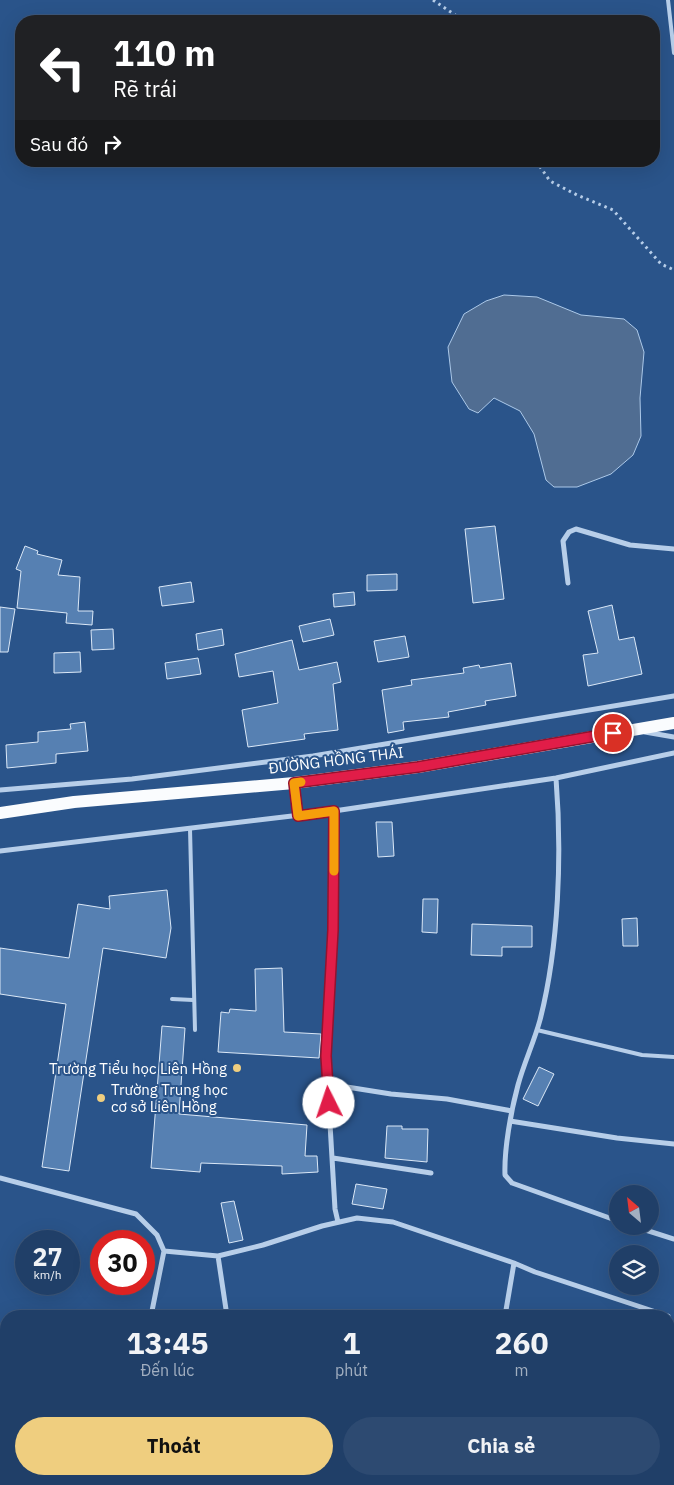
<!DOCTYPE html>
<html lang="vi">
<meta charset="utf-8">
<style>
body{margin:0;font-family:"IBM Plex Sans",sans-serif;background:#2d4a71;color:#f1f3f6;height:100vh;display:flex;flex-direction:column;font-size:19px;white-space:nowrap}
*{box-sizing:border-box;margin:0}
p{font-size:16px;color:#a2afc0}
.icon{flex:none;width:28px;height:28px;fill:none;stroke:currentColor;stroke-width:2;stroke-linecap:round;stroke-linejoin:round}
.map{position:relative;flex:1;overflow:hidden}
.details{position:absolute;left:0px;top:1310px;width:675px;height:175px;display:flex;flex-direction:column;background:#203f68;border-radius:20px 20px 0 0;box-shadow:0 5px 20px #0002,0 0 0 1px #3d587c}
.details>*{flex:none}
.top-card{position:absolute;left:15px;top:15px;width:645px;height:152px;border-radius:20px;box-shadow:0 5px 20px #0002,0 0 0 1px #3d587c;background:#202124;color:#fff;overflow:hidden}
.needle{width:32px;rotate:332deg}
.buttons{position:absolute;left:609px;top:1185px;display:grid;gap:10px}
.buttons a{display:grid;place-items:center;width:50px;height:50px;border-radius:50%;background:#203f68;box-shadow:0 5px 20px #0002,0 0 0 1px #3d587c;font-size:25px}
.speed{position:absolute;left:15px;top:1230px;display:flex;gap:10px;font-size:25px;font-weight:700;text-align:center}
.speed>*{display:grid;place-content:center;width:65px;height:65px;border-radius:50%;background:#203f68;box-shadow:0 5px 20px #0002,0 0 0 1px #3d587c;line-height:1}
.speed small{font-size:12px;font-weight:400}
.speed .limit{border:8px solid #d22;background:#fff;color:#111}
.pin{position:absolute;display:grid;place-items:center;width:42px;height:42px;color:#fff;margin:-21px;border:2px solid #fff;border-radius:50%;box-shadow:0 1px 5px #0007}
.me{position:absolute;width:55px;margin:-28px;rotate:356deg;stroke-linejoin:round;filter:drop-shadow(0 0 4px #0008)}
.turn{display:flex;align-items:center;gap:18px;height:105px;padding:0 15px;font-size:22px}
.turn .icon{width:65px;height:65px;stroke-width:2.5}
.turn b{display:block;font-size:35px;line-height:42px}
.then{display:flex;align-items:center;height:48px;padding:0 15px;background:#0003;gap:10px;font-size:19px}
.eta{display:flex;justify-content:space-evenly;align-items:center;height:85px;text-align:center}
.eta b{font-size:30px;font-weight:800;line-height:35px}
.primary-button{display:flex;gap:10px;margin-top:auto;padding:10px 15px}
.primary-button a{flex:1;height:58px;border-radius:30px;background:#efce7f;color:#111;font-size:20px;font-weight:800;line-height:58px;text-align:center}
.primary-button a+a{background:#2d4a71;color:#f1f3f6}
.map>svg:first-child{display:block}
</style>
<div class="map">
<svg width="674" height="1485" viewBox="0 0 674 1485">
<rect width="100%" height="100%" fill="#2a548a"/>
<!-- water -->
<path fill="#506d92" stroke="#acc9e9" d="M504,295l33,2 44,18 43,4 13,11 7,22 -4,46 1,38 -8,19 -22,19 -34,13h-23l-8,-7 -12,-46 -14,-23 -26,-13 -16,15 -9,-4 -17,-27 -4,-35 16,-33 22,-13z"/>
<!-- building -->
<path fill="#5680b2" stroke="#dbe8f7" d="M495,526l9,73 -31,4 -8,-74z
M25,546l13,5 -1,3 25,6 -4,15 22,2 -2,34h15l-1,14 -26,-2 1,-10 -50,-5 4,-37 -5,-2z
M397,574v16l-30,1v-16z
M191,582l3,20 -32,4 -3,-19z
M354,592l1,13 -21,2 -1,-13z
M612,605l7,35 15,-3 8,37 -54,12 -5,-31 15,-2 -10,-42z
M0,607l15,2 -7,43h-8z
M330,619l4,16 -31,7 -4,-16z
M113,629l1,20 -22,1 -1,-20z
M222,629l2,16 -26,5 -2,-16z
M405,636l4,21 -31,5 -4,-21z
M292,640l7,30 38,-8 4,20 -8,2 5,46 -34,4 1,5 -57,8 -6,-37 36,-7 -5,-32 -34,6 -4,-23z
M80,652l1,20 -27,1v-20z
M198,658l3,16 -34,5 -2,-16z
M511,663l5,33 -31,5 1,4 -38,7 1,5 -46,5 1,8 -16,3 -6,-43 30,-5 -1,-5 53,-7 -1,-5 16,-3 1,3z
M85,722l3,29 -32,3v9l-49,5 -1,-23 32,-3v-10l33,-3 -1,-5z
M376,822h16l2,34 -16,1z
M167,890l4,38 -5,30 -63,-10 -34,223 -27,-4 24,-163 -66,-10v-46l69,10 9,-54 32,5 -1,-13z
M423,899h15l-1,34 -15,-1z
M637,918l1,28h-15l-1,-27z
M472,924l60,2v21h-30v9l-31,-1z
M282,968l2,64 37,2 -2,24 -101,-6 3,-40 8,1 1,-4 26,2 -1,-42z
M162,1026l23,2 -6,86 128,11 -2,31h12l1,16 -36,2v-8l-81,-3 -1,9 -49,-4z
M539,1067l15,7 -16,32 -15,-7z
M387,1126h15v3h26l-1,33 -42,-4z
M356,1184l31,5 -4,20 -31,-5z
M234,1201l9,39 -14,3 -8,-40z"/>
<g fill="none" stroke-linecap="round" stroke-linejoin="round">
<!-- path -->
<path stroke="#b7cee9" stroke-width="3" stroke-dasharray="2.5 4" stroke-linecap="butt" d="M433,0l31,21
M536,161l14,20 27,14 36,15 48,54 13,6"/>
<!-- service -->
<path stroke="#b7cee9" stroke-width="4" d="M668,0l6,53
M190,829l5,201
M172,999l21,1
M537,1030l105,25 32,2
M353,1485l2,-6"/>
<!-- minor -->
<path stroke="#b7cee9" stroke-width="5" d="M568,583l-5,-42 6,-9 7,-3 54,16 44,4
M645,732l29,5
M556,778c6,76 3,168 -16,242 -6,22 -16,43 -22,65 -7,26 -14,64 -13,90l7,8 106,38
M294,784l4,32
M0,790l132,-11 181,-23 361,-60
M334,811l-1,119 -7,126 9,153 3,13
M0,851l334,-40 222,-33 118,-25
M328,1084l63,10 56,5 65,12
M510,1121l107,17 57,6
M333,1158l98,15
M0,1178l136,36 21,21 7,16 54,5 45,-11 59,-19 35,-8 36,4 121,41 21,9 133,44
M633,1226l41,13
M218,1256l9,60
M151,1316l13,-65
M505,1316l9,-53
M122,1485l1,-6
M475,1485l1,-6"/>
<!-- primary -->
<path stroke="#fafcfe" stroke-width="12" d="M0,813l74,-11 220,-19 124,-16 256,-44"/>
</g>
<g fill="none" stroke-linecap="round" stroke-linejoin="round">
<!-- route casing -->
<g stroke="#92132f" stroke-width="12">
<path id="route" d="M329,1103l-3,-47 7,-126 1,-119 -36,5 -4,-33 124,-16 195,-34"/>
</g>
<!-- route -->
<use href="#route" stroke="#e11d48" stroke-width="9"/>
<!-- slow -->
<path stroke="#f59e0b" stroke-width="9" d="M301,782l-7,1 4,33 36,-5v60"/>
</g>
<!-- markers -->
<g fill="#efce7f" stroke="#2a548a" stroke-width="2">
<circle cx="237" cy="1068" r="5"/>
<circle cx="101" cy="1098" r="5"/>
</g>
<g text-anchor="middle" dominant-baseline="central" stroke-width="4" stroke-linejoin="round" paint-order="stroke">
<!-- street labels -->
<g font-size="15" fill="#fff" stroke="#2a548a">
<text transform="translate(336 760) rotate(-7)">ĐƯỜNG HỒNG THÁI</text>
</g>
<!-- poi labels -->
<g font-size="15" fill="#fff" stroke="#2a548a" text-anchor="end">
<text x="227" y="1068">Trường Tiểu học Liên Hồng</text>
<text x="111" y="1089" text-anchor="start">Trường Trung học<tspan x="111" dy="17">cơ sở Liên Hồng</tspan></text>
</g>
</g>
</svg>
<div class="buttons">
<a><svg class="needle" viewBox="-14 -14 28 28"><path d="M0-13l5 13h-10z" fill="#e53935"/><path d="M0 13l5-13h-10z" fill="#a2afc0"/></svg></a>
<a><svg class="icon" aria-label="layers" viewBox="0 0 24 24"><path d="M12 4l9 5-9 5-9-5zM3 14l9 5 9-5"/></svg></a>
</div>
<div class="speed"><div>27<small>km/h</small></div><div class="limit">30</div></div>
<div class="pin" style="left:613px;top:733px;background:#d93025"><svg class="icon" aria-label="arrive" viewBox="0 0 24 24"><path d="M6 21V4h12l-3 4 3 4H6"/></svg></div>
<svg class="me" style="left:329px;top:1103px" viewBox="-20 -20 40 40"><circle r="19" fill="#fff"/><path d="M0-13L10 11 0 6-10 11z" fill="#e11d48"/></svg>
<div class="top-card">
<div class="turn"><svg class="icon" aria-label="left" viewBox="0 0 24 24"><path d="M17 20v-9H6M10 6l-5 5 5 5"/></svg><div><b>110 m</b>Rẽ trái</div></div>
<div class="then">Sau đó<svg class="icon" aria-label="right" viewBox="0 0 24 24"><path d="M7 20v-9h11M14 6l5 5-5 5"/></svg></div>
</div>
<section class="details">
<div class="eta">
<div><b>13:45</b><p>Đến lúc</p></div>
<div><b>1</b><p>phút</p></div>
<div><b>260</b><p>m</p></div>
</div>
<div class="primary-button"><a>Thoát</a><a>Chia sẻ</a></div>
</section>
</div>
